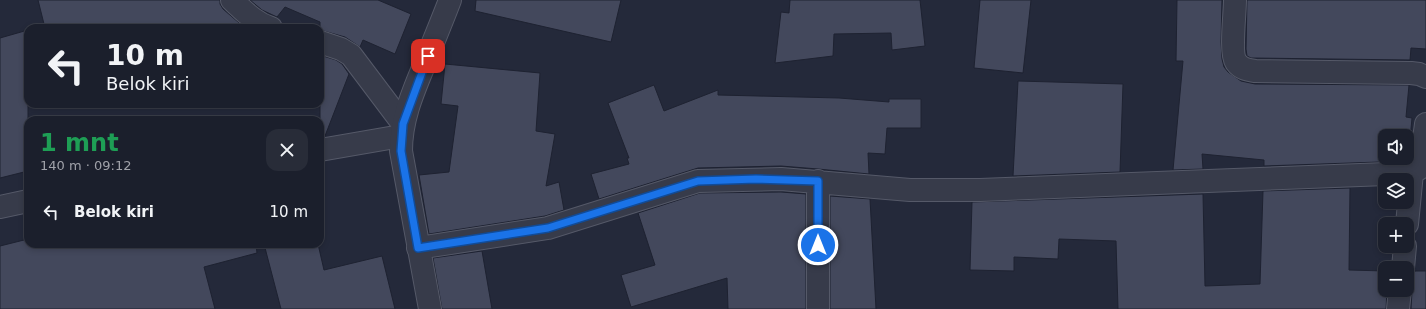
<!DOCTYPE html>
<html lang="id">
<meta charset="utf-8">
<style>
body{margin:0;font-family:"DejaVu Sans",sans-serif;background:#282c38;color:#f1f3f6;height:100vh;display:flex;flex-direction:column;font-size:15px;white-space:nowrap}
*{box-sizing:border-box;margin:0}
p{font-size:13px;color:#a0a2a9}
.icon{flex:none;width:22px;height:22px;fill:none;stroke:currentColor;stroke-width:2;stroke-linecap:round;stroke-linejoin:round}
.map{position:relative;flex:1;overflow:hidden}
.drawer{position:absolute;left:24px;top:116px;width:300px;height:132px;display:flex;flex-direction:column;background:#1b1f2c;border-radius:12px;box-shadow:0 2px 6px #0003,0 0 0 1px #393d48}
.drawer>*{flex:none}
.top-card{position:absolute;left:24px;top:24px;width:300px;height:84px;border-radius:12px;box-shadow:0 2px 6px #0003,0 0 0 1px #393d48;background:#1b1f2c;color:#f1f3f6;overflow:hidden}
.buttons{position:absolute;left:1378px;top:129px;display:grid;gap:8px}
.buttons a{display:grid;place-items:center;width:36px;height:36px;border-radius:8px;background:#1b1f2c;box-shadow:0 2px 6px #0003,0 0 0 1px #393d48;font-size:20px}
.pin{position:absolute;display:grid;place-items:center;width:34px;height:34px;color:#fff;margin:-17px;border-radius:8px;box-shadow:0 2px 6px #0006}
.me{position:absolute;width:44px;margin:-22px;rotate:0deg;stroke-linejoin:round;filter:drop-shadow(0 0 3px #0008)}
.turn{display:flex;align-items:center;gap:14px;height:84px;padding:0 16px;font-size:18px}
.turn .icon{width:52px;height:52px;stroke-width:2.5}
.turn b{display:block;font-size:28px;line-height:34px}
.round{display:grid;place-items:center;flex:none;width:42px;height:42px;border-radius:12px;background:#282c38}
.head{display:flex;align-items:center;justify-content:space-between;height:68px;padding:0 16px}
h1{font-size:24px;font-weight:800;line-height:30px;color:#1e9e55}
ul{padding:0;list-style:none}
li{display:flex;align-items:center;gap:12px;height:56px;padding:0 16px}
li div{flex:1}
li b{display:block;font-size:15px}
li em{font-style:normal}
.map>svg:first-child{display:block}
</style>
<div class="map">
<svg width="1426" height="309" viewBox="0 0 1426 309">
<rect width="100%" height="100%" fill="#24293a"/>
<!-- building -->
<path fill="#43485c" stroke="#1e2231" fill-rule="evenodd" d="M38,0h182v4l3,5 22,19h-200z
M250,0h128l33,14 -16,40 -32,-14 -3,7 -15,-10 -25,-7v-8l-35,-15 -8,10 -15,-7z
M476,0h145l-10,42 -136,-31z
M790,0h130l5,46 -33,4 -1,-17 -57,1 -1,22 -58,7 6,-51 8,1z
M980,0h51l-8,73 -49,-5z
M1177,0h45l-1,42 1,17 2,8 4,5 13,9 14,3 154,1 -3,32 6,1 -4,43 -144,5v-6l-62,-6 1,15 -30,1 10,-109h-7zM1385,136h22v22h-22z
M1247,0h179v49l-15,-1 -1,12 -159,-2 -4,-2 -1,-7z
M28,30v141l-28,7v-140z
M320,55l16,5 6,4 7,10 -24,62 -5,1z
M445,64l95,9 -4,58 19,3 -9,52 13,-4 5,28 -19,6 -116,18 -10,-59 30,-3 9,-66 -17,-2z
M1018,81l105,3 -3,88 -107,4z
M654,85l10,26 54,-21v5l121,3 50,4v-3h32v29h-34l-2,26 -17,-1 1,21 -51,-5 -37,-3 -83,2 -99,31 -8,-25 38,-10 -2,-6h2l-21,-55z
M1350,188l-1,82 36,1v19h2l-1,19h-268l-2,-68 -57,-2 -1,20 -44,-2v14l-44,-1 2,-68 231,-8 2,92 55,-2 3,-93z
M781,192l25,2v115h-78l-1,-31 -96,29 -10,-32 34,-10 -17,-52 62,-20z
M830,196l40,3 6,110h-46z
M28,239v5h228l1,9 -53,14 11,42h-215v-63z
M264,244h54l6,26 58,-14 13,53h-114z
M482,251l10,58h-50l-9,-51z
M1415,271h11v38h-15l1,-18 -1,-6 -4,-5 6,-5z"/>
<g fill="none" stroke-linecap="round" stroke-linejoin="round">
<!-- minor casing -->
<g stroke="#555968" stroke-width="24">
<path id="minor" d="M232,0c12,11 23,23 39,28
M1235,0c0,13 -5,53 1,62 5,7 12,8 19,9l156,2 8,1 7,3
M320,42l21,7 10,6 52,69
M1426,124l-6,44 6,-3
M320,150l81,-14
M818,181v128
M0,207l28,-6
M1407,224l5,-51 8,-5
M418,248l130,-20 150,-47 83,-2 129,11h70l432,-17
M1403,268l2,-22
M1398,309l2,-19"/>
</g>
<!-- tertiary casing -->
<g stroke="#555968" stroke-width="24">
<path id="tertiary" d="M430,309l-29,-158c0,-32 12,-59 24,-88 8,-21 17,-42 25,-63"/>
</g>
<!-- minor -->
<use href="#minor" stroke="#373b4a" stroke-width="22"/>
<!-- tertiary -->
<use href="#tertiary" stroke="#373b4a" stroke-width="22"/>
</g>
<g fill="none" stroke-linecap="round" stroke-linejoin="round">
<!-- route casing -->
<g stroke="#114b97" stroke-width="10">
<path id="route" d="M428,56l-25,68 -2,27 17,97 130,-20 150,-47 58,-2 62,2v64"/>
</g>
<!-- route -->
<use href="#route" stroke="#1a73e8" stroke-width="7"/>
</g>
</svg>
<div class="buttons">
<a><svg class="icon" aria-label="sound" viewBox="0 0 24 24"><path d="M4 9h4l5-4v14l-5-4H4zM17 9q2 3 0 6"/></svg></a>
<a><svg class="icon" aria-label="layers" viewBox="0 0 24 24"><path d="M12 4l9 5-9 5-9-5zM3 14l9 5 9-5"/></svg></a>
<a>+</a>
<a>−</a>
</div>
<div class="pin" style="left:428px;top:56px;background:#d93025"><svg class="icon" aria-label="arrive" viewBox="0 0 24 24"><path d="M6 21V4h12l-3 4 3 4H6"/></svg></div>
<svg class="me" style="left:818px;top:245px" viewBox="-20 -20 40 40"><circle r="17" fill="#1a73e8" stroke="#fff" stroke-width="3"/><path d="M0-11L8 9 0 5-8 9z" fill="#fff"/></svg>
<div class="top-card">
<div class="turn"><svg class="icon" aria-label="left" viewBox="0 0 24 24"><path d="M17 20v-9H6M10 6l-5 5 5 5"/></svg><div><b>10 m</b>Belok kiri</div></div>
</div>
<section class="drawer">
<div class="head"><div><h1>1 mnt</h1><p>140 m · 09:12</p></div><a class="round"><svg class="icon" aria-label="close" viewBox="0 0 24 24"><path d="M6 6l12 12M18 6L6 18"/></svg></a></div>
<ul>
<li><svg class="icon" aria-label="left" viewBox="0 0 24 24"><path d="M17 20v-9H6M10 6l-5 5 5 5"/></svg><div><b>Belok kiri</b></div><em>10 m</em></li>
</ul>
</section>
</div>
